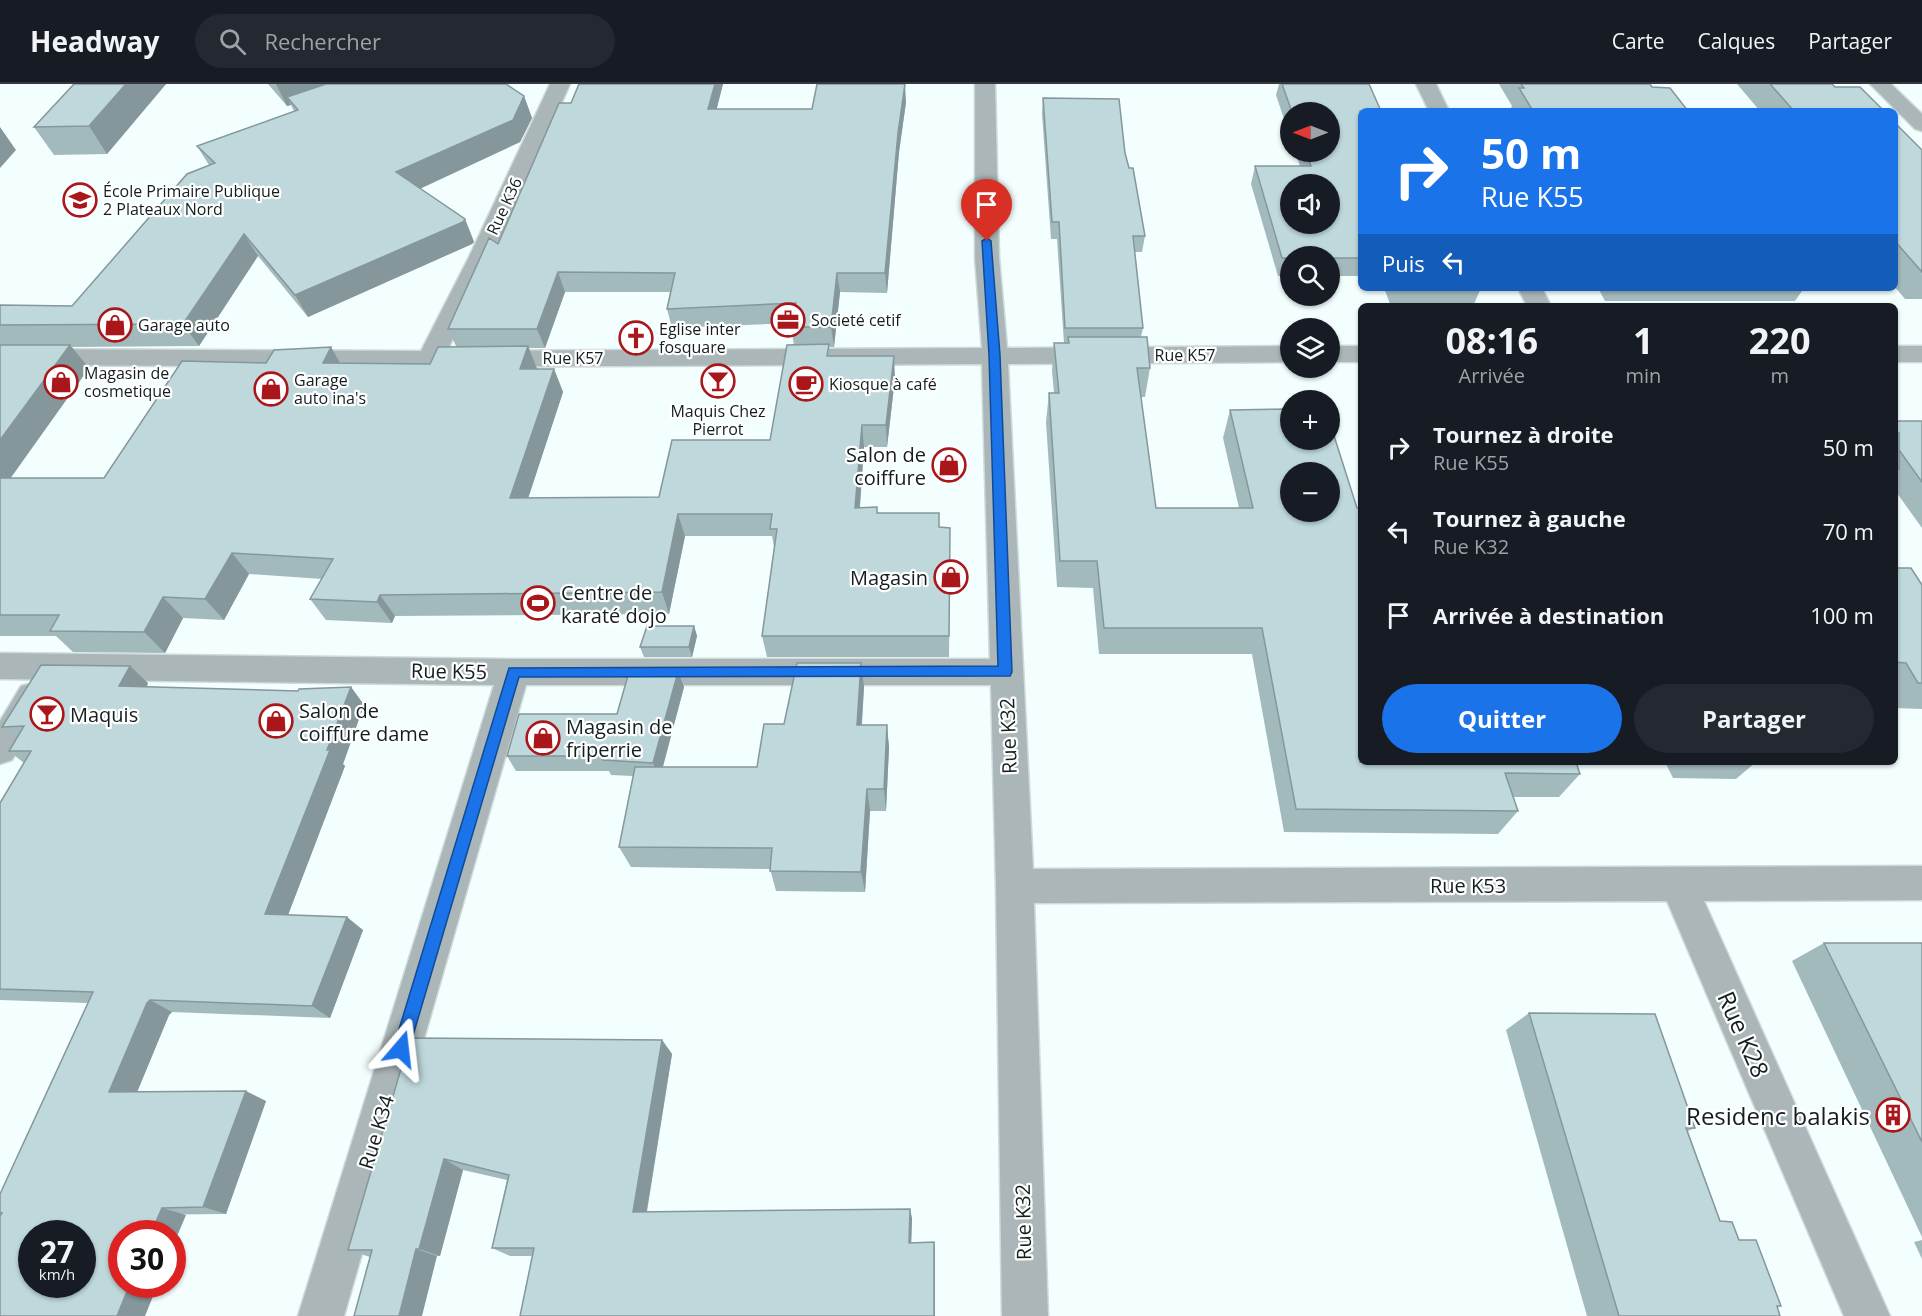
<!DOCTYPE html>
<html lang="fr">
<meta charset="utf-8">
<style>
body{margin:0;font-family:"Open Sans",sans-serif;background:#242831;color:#f1f3f6;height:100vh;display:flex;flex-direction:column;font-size:22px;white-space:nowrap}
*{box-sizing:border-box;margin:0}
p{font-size:20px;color:#9ea1a6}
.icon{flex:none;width:33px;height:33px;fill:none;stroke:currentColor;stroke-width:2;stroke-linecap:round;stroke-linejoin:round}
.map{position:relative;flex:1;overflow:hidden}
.sheet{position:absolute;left:1358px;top:219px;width:540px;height:462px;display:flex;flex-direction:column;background:#171b24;border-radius:9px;box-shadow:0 2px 4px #0004}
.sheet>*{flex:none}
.banner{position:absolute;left:1358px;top:24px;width:540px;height:183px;border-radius:9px;box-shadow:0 2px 4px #0004;background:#1a73e8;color:#fff;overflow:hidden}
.needle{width:39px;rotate:270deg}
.buttons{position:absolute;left:1280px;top:18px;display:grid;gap:12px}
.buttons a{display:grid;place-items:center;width:60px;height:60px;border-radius:50%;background:#171b24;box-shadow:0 2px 4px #0004;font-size:30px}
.speed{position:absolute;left:18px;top:1136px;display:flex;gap:12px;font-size:30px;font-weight:700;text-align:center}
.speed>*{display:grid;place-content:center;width:78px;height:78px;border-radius:50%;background:#171b24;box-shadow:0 2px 4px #0004;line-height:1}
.speed small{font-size:15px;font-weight:400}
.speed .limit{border:9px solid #d22;background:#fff;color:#111}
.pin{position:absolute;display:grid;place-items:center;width:51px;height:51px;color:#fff;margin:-62px -26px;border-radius:50% 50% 50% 0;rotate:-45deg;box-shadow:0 0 6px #0007}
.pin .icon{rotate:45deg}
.me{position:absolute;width:66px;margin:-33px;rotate:17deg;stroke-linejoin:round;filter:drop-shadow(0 0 4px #0008)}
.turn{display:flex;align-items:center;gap:21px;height:126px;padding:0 24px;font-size:27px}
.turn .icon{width:78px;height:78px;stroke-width:2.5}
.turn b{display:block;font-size:42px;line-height:51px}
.then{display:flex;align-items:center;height:57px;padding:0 24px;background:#0003;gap:12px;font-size:22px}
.eta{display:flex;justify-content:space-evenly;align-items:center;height:102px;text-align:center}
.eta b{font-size:36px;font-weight:700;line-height:42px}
.primary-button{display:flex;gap:12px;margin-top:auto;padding:12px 24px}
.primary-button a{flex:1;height:69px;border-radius:36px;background:#1a73e8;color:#fff;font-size:24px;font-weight:700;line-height:69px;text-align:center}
.primary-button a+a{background:#242831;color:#f1f3f6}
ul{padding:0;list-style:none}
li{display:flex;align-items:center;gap:18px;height:84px;padding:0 24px}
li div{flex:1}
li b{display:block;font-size:22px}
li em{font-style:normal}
header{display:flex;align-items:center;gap:36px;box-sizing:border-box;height:84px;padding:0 30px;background:#171b24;border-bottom:2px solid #363941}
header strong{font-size:28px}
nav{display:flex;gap:33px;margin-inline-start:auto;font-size:21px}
.search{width:420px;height:54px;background:#242831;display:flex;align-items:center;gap:15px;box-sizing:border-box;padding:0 21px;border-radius:33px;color:#9ea1a6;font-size:22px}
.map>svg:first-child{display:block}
</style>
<header>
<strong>Headway</strong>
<div class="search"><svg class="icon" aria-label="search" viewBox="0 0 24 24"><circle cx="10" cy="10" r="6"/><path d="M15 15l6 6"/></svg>Rechercher</div>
<nav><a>Carte</a><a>Calques</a><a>Partager</a></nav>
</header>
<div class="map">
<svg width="1922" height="1232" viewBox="0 0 1922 1232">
<rect width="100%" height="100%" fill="#f3feff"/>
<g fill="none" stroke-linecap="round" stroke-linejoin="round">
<!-- street casing -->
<g stroke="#cfdadb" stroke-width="3">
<path id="street" d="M550,0h20l-77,173 -46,94 535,-3 -7,-90v-174h20l4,174 8,90 283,-2v16l-282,2 25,505 889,-3v34l-218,1 186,415h-46l-177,-415 -633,2 14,413h-46l-6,-430 -5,-201h-465l-182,631h-46l196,-631 -494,-6v-26l514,6h476l-8,-295 -552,3 -430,-2v-16l421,2 48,-94z
M1416,0h20l13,27h-20z
M1870,0h21l31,30v17l-7,-2z
M1518,204h24l9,18h-24z
M1329,262h31v16h-31z
M1894,262h28v16h-28z
M33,599l12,3 4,10 -37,64 -12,4v-43l21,-35z"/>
</g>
<!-- street -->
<use href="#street" fill="#abb6b8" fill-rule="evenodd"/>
</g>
<!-- wall -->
<path fill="#a3babd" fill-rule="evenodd" d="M74,0h92l-59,70 -53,1 -20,-28z
M268,0h238l18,12 8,22 -12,24 -100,47 45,30 9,23 -2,2 -164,73 -50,-61 -59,90 -127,1 17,21 -79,110h94l162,-115 65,-16 9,16 90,1 26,-18 -8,-17 50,-85 73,-141 8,-19h144l-7,25h96l94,-7 -7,50 -12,141 -47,-1 -6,55h-5l1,9 65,22 -8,69h-23l-4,61 18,5h61v14l11,23 -1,107h-182l-5,-21 12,-89 -2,-11h-87l-16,78 -274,2 -3,7 -66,-3 -16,-21 12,-20 -73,-5 -25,46 -41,-2 -18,35 -92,-1 -17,-16h-56v-331l72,1 137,-141 -12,-19 97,-35 -3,-6 -4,1zM565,208h105l-3,17 5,19 120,-5 -1,4 3,18 -24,95 -111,57 -131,1 35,-106 -9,-23h-17l-8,-21h16z
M1279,0h90l-9,27v165h-31v-20h-39v20h-12l-27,-92 4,-18h45l-5,-14h34v-40h-39v25l-14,-42z
M1499,0h151l2,3 36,24h-178l2,-5z
M1737,0h95l3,3 49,24h-124z
M1043,14l82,55 20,83 -3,16h-7l8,76 -2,9 9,31 -5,29h-4l15,111h83l-16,-70 7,-28 127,98 223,266 -21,23h-46l5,14 -20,23 -214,-2 -32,-178h-153l-6,-66 -36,-1 -11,-165 3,-29h5l-2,-22 2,-28h10l-7,-104h-6l-9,-125z
M1894,38l28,28v149h-17l-11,-13z
M1384,204h97l-7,16h-84z
M1598,204h206l-9,13h-190z
M1894,337h28v107l-28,-39z
M1894,484l28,17v124l-28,-1z
M694,542l3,10 -5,21h-48l-4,-10z
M861,579l3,24 -2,38h25l2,23 -3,63h-16l-5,81 -89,-1 -6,-22 -139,-2 -12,-20 14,-71 -22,-1 -2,-4h-93l-9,-15 110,-42 61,-42 6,15 -21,80h94l27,-43z
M148,599l-1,4 151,4 53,-4 13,18 -21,59 2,2 -57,149 75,15 -33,88 -158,-6 -3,3 -32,77 129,9 -40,113 -226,2v-22l88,-191 -88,-3v-197l24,-40 -15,-12 8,-13 -15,-11z
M1665,678h91l-20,17 -63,-1z
M1824,859h98v294l-130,-276z
M1529,929l166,115 -7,3 32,90 19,19 42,66 -4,1 3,9h-193l-81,-286z
M410,954l252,2 10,14 -25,158 265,6 -1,25 24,7v66h-415l12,-60h-22l-18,-8 15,-68 -44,-10 -23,86 -70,1 -22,-7z
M1922,1156v19l-8,-17z"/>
<!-- shaded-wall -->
<path fill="#85979a" d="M126,0h40l-59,70 -18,-28z
M276,0h81l-70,13 4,8 -4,1z
M715,0h8l-11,44 -4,-19z
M905,0l1,18 -7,50 -12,141 -2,-20 13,-140z
M524,12l8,22 -12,24 -114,53 -10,-23z
M0,43l16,23 -16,18z
M465,135l9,23 -2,2 -164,73 -13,-22z
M244,150l14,22 -59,90 -16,-22z
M558,188l7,20 -20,56 -8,-19z
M837,189l3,19 -6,55 -3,-20z
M70,261l19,23 -89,125v-53z
M528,262l9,23 -8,23 -9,-23z
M331,263l13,23 -21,-7z
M894,272l1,22 -8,69 -1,-22z
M554,285l9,23 -42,128 -11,-22z
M862,341l2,22 -6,83 -3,-22z
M678,430l7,22 -16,78 -7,-22z
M232,469l17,21 -25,46 -19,-21z
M380,511l15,21 -3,7 -15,-21z
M163,513l20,21 -18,35 -21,-21z
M694,542l3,10 -5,21 -3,-10z
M861,579l3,24 -4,61 -3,-23z
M130,582l18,17 -10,20 -19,-17z
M678,588l6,15 -24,90 -7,-14z
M351,603l13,18 -21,59 2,2 -62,162 -18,-14z
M887,641l2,23 -3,63 -2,-22z
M867,705l3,22 -5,81 -4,-20z
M347,833l16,13 -33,88 -18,-12z
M150,916l22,12 -3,3 -36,87 -24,-10 38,-89z
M662,956l10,14 -27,167 -12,-9z
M246,1007l20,10 -40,113 -23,-7z
M444,1075l19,11 -23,86 -21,-7z
M162,1124l24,7 -14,33v-15h-21z
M910,1125l2,9 -1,33 -2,-8z
M934,1158l1,8v66h-1z
M416,1165l21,7 -15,60h-23z
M130,1200h28l-13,32h-28z"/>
<!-- building -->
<path fill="#bed8dc" stroke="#85979a" stroke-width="1.5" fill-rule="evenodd" d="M74,0h52l-37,42 -55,1z
M326,0h180l18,12 -11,24 -117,52 69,47 -2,3 -168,73 -51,-61 -61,90 -183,1v-20l72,1 115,-132 28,-11 -18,-17 101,-36 -11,-13z
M579,0h136l-7,25h104l5,-25h88l-7,49 -13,140h-48l-6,54h-40l5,-24 -129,6 8,-36 -117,-1 -21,57h-89l41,-91 9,6 61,-141h12z
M1282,0h87l12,27h-21v147h-31v-2h-39v2h-8l-27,-92h56l-5,-14h23v-40h-37zM1290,100h39v40h-39z
M1521,0h129l2,3 18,1 18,23h-155l-14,-23h5z
M1770,0h62l3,3h25l24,24h-90z
M1043,14l76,1 6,54 4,15h4l12,68h-12l10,92h-78l-6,-106h-7z
M1894,38l28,28v122l-28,-32z
M1068,253h79l3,31h-13l19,140h97l-23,-98 60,-1v31h39v-20l28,88h3v254h216l4,12 -75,-1 13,38 -222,-2 -34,-181h-158l-7,-67h-37l-11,-168h10l-5,-50h15zM1290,388h39v40h-39z
M829,260l-2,12h67l-8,69h-24l-7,83 22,-1v6h62v14l11,1 -1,108h-187l15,-107h-7l2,-15h-94l-16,78 -282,3 -3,7 -67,-3 23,-40 -101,-6 -27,46 -42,-2 -19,35 -94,-1 9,-16h-59v-137h104l78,-117 84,2 8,-13 57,-3 -8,16 107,1 8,-17 90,-1 -8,23h34l-44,129 149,-1 13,-57h98l17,-95z
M0,261h70l-70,95z
M1894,337h28v61l-23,-32v-17h-5z
M1894,349h5v36h-5z
M1894,484h17l11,17v98h-4l-12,-20 -12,-1z
M647,542h47l-5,21h-49z
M797,579h64l-4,62h30l-3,64h-17l-6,83 -91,-1 2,-23 -153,-1 16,-80h122l7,-43h20z
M41,581l89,1 -11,20 179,5 1,-2 52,-2 -24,63h3l-65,164 82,3 -35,89 -162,-6 -3,3 -38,89 137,-1 -43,116 -41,1 -11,25h-29v51h8l-13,32h-117v-100l2,-3h-2v-19l93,-202 -93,-3v-186l31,-52h-22l15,-25 -22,1zM32,1149h50v51h-50z
M629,588h49l-25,91 -50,-3 1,-4h-97l12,-42h98z
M1824,859h98v199z
M1529,929l126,1 40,114h-9l34,93 12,1 7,18h17l25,66h-4l3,10h-161z
M410,954l252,2 -29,172 277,-3 -1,34 25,-1v74h-414l14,-68h-42l17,-73 -65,-16 -25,90h-3l-17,67h-45l18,-66h-24z"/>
<!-- route -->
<path fill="#1a73e8" stroke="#114b97" stroke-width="1.5" d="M987,154l4,3 9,114 12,317 -2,4 -491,1 -110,372 -2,6 -6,3 -6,-3 -2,-6 116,-381 489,-2 -9,-311 -7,-114z"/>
<!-- icons -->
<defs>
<g id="school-ring" transform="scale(1.725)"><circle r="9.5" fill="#fff" stroke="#aa171a" stroke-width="1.5"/><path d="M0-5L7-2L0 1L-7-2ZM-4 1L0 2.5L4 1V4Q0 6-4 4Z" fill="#aa171a"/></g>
<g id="office-ring" transform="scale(1.725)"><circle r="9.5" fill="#fff" stroke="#aa171a" stroke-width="1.5"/><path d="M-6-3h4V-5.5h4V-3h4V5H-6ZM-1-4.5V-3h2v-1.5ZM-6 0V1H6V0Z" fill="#aa171a"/></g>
<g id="shop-ring" transform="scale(1.725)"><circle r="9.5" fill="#fff" stroke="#aa171a" stroke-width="1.5"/><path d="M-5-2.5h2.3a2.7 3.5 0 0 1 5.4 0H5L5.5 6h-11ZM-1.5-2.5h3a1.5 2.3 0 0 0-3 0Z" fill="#aa171a"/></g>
<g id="church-ring" transform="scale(1.725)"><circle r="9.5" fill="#fff" stroke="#aa171a" stroke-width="1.5"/><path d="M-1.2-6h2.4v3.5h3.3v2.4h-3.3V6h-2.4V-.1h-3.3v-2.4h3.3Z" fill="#aa171a"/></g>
<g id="bar-ring" transform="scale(1.725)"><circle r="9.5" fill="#fff" stroke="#aa171a" stroke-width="1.5"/><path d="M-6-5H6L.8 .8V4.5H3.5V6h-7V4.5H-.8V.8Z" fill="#aa171a"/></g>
<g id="cafe-ring" transform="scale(1.725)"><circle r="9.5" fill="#fff" stroke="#aa171a" stroke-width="1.5"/><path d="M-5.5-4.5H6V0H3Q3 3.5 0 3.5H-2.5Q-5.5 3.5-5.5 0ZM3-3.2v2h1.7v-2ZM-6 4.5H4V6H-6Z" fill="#aa171a"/></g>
<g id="stadium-ring" transform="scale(1.725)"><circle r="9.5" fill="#fff" stroke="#aa171a" stroke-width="1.5"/><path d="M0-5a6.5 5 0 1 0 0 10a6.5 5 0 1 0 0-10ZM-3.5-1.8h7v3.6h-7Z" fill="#aa171a"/></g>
<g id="building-ring" transform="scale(1.725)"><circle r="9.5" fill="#fff" stroke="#aa171a" stroke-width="1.5"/><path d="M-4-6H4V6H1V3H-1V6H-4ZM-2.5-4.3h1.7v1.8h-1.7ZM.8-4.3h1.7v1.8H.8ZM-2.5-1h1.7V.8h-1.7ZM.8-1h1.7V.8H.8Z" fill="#aa171a"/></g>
</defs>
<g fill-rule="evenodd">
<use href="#school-ring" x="80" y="116"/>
<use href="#office-ring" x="788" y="236"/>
<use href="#shop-ring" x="115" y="241"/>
<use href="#church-ring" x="636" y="254"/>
<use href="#bar-ring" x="718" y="297"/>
<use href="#shop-ring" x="61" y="298"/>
<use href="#cafe-ring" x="806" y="300"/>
<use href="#shop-ring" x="271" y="305"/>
<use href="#shop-ring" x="949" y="381"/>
<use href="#shop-ring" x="951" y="493"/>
<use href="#stadium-ring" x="538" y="519"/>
<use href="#bar-ring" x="47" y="630"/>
<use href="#shop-ring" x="276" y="637"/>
<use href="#shop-ring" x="543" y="654"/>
<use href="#building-ring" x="1893" y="1031"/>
</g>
<g text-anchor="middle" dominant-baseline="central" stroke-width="4.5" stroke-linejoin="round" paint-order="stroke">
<!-- far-poi labels -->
<g font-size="16" fill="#141e1f" stroke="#fff" text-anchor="start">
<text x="103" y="107">École Primaire Publique<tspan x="103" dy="18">2 Plateaux Nord</tspan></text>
<text x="811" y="236">Societé cetif</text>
<text x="138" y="241">Garage auto</text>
<text x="659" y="245">Eglise inter<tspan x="659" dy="18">fosquare</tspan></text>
<text x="84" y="289">Magasin de<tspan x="84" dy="18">cosmetique</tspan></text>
<text x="294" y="296">Garage<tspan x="294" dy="18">auto ina's</tspan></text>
<text x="829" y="300">Kiosque à café</text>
<text x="718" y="327" text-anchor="middle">Maquis Chez<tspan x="718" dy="18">Pierrot</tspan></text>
</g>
<!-- far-street labels -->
<g font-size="16" fill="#141e1f" stroke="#fff">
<text transform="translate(504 122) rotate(-65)">Rue K36</text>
<text x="1185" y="271">Rue K57</text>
<text x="573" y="274">Rue K57</text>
</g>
<!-- poi labels -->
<g font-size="20" fill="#141e1f" stroke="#fff" text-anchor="start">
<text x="926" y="370" text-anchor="end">Salon de<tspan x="926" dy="23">coiffure</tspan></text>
<text x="928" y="493" text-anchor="end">Magasin</text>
<text x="561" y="508">Centre de<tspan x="561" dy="23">karaté dojo</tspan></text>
<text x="299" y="626">Salon de<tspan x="299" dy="23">coiffure dame</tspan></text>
<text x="70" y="630">Maquis</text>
<text x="566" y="642">Magasin de<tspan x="566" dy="23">friperrie</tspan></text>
</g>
<!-- street labels -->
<g font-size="20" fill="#141e1f" stroke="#fff">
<text transform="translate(449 587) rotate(1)">Rue K55</text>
<text transform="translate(1008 652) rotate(-92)">Rue K32</text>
<text x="1468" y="801">Rue K53</text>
<text transform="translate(376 1048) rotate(-73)">Rue K34</text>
<text transform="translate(1023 1138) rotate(-91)">Rue K32</text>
</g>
<!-- near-street labels -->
<g font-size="24" fill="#141e1f" stroke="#fff">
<text transform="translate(1744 950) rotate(66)">Rue K28</text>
</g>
<!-- near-poi labels -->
<g font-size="24" fill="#141e1f" stroke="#fff" text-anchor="end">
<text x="1870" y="1031">Residenc balakis</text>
</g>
</g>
</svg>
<div class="buttons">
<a><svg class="needle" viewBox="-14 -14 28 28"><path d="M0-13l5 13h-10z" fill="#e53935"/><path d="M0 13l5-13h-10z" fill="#9ea1a6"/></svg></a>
<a><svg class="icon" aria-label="sound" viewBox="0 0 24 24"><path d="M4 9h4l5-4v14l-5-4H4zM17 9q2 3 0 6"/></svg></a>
<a><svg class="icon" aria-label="search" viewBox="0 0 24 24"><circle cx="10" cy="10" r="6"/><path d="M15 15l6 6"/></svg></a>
<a><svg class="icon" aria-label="layers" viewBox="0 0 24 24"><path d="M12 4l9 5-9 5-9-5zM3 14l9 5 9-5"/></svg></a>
<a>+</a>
<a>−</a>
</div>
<div class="speed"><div>27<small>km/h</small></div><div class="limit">30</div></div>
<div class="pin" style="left:987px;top:157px;background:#d93025"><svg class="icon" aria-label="arrive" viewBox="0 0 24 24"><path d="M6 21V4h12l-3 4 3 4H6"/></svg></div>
<svg class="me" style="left:401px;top:965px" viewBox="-20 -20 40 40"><path d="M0-17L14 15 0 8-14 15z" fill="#1a73e8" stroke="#fff" stroke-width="4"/></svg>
<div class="banner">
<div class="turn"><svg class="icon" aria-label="right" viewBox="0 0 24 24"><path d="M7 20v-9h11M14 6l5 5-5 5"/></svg><div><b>50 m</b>Rue K55</div></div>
<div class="then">Puis<svg class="icon" aria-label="left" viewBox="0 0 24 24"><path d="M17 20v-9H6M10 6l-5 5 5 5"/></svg></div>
</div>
<section class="sheet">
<div class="eta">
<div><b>08:16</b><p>Arrivée</p></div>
<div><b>1</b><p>min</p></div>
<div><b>220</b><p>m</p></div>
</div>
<ul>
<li><svg class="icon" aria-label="right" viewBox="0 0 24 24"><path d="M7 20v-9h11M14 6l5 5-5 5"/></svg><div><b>Tournez à droite</b><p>Rue K55</p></div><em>50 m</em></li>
<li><svg class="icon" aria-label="left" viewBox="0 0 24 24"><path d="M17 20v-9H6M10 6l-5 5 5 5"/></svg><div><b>Tournez à gauche</b><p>Rue K32</p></div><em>70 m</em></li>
<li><svg class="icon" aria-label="arrive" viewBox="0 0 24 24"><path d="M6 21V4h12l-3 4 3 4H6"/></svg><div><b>Arrivée à destination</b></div><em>100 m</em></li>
</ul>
<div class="primary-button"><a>Quitter</a><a>Partager</a></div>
</section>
</div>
